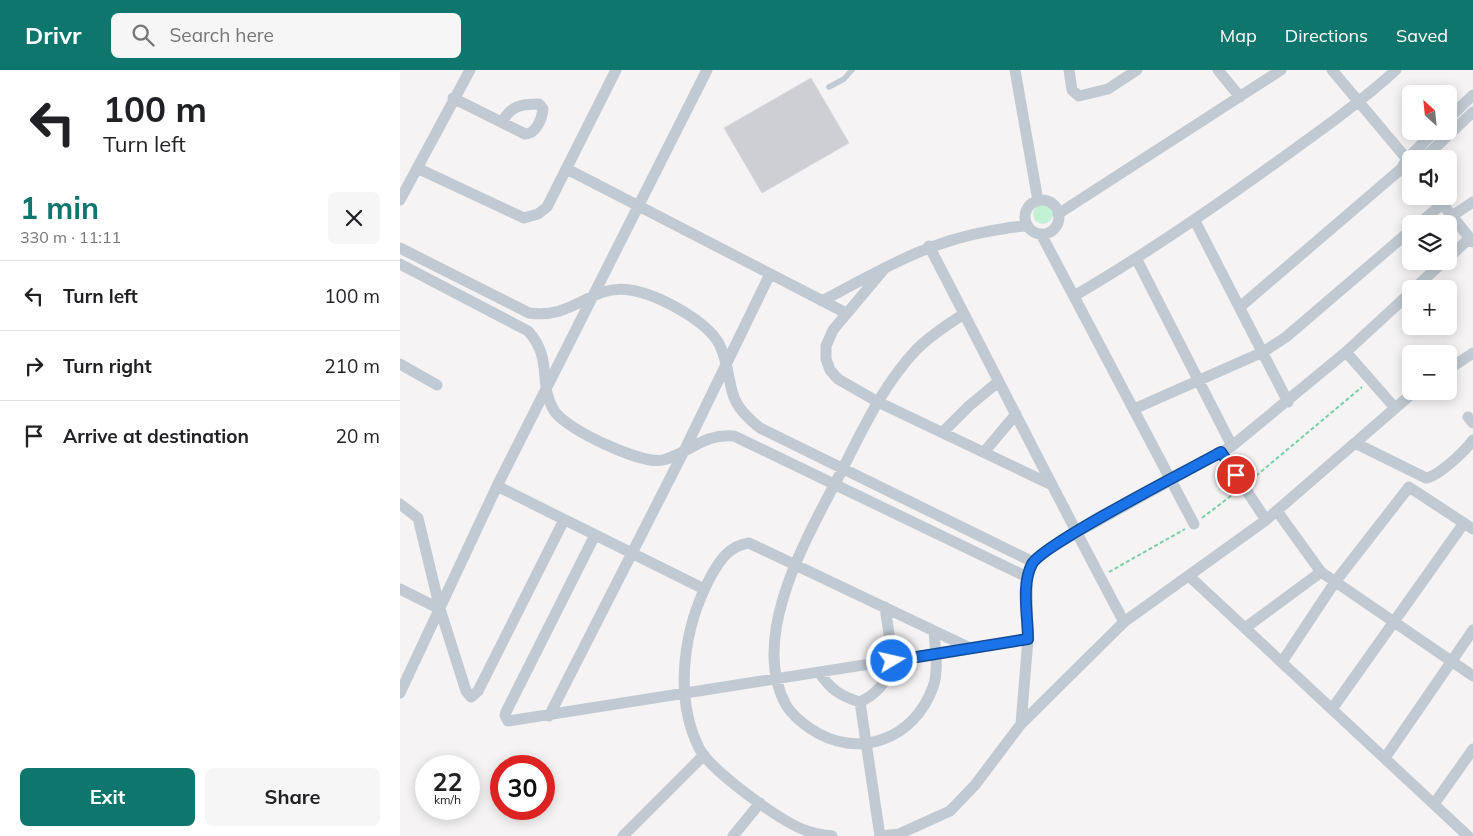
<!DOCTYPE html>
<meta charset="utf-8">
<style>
body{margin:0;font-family:Mulish,sans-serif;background:#f6f6f6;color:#202124;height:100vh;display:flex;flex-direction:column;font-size:19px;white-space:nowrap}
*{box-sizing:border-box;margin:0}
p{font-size:16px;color:#757577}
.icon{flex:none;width:28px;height:28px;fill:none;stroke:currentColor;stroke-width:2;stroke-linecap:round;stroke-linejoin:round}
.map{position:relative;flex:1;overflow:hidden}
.panel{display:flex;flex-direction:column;background:#fff;width:400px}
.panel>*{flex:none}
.guide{background:#fff;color:#202124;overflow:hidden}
.needle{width:32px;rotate:333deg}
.controls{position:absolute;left:1002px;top:15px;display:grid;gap:10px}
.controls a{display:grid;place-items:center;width:55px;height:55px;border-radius:8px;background:#fff;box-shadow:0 2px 12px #0003;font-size:25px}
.speed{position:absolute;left:15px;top:685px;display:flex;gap:10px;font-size:25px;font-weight:700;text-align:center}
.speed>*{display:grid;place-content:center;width:65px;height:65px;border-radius:50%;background:#fff;box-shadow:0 2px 12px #0003;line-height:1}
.speed small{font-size:12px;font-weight:400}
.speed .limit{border:8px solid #d22;background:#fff;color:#111}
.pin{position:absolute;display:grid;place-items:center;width:42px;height:42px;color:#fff;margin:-21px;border:2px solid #fff;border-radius:50%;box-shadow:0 1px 5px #0007}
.me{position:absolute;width:55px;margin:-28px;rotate:81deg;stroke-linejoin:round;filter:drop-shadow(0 0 4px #0008)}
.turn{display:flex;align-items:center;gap:18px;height:105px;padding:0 20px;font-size:22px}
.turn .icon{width:65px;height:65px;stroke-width:2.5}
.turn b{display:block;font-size:35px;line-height:42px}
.round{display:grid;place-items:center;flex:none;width:52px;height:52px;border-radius:8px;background:#f6f6f6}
.headline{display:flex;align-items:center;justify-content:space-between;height:85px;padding:0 20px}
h1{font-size:30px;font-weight:700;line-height:38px;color:#0f766e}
.action{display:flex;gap:10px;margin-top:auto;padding:10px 20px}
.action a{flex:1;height:58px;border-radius:8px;background:#0f766e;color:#fff;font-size:20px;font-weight:700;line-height:58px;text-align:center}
.action a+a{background:#f6f6f6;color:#202124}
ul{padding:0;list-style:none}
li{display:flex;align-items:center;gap:15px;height:70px;padding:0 20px;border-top:1px solid #e0e0e0}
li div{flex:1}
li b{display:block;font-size:19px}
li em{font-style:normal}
header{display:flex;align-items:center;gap:30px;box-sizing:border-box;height:70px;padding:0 25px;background:#0f766e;color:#fff}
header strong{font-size:24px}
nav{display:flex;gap:28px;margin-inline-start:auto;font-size:18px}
.search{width:350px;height:45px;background:#f6f6f6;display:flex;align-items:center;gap:12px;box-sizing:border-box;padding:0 18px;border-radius:8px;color:#757577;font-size:19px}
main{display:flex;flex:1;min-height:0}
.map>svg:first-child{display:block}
</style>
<header>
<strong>Drivr</strong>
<div class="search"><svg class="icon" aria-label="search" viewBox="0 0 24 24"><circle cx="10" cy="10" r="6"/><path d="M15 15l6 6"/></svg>Search here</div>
<nav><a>Map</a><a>Directions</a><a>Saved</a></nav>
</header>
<main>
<section class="panel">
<div class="guide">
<div class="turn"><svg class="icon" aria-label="left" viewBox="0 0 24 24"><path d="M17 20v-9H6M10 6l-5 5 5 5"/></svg><div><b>100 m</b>Turn left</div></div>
</div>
<div class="headline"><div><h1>1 min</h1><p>330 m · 11:11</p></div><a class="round"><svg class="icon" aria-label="close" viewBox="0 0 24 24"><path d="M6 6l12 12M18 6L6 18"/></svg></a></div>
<ul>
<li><svg class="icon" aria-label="left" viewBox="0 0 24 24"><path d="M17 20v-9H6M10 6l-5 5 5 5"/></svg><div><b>Turn left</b></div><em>100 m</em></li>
<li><svg class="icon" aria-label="right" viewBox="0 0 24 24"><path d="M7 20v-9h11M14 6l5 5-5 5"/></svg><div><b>Turn right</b></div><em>210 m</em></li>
<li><svg class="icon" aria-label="arrive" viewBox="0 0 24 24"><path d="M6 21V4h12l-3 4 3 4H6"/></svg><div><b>Arrive at destination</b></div><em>20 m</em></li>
</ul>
<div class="action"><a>Exit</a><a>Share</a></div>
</section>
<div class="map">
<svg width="1073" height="766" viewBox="0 0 1073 766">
<rect width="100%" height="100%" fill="#f5f3f3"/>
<!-- green -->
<path fill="#c3f1d5" d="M633 144a10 10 0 1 1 20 0a10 10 0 1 1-20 0Z"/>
<!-- building -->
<path fill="#cdcfd5" stroke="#d7d9de" d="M411,8l38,65 -87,50 -38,-65z"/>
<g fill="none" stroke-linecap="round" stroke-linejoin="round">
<!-- path -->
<path stroke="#7ad0a6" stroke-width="2" stroke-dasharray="4 2.5" stroke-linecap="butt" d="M851,410l111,-93
M802,448l34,-26
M709,502l76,-43"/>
<!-- lane -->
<path stroke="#c1cad2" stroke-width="5.5" d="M429,17l15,-8 8,-9"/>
<!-- street -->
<path stroke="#c1cad2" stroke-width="11" d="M615,0l23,131
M669,0l3,20 7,6 29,-7 29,-19
M818,0l22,27
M932,0l79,94
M53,28l72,36c11,0 17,-15 18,-25l-4,-5c-19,0 -28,2 -37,18
M1049,48l24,-23
M1023,89l50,-47
M17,98l107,50 14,-4 9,-7 69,-137
M167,99l279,144
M1036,126l37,46
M0,130l70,-130
M625 147a17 17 0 1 1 34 0a17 17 0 1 1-34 0Z
M658,144l223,-144
M1052,146l21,-14
M795,151l93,181
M1019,154l23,-20
M641,164l153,290
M529,176c65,125 128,251 195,376
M0,178l129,65c44,7 63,-30 101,-23 27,4 81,32 91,58 15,38 1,50 39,80l273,134
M1049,187l21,-19
M737,190l95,186
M0,194l128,67c26,28 9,54 27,81 13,18 87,53 108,48 27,-7 40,-27 71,-24l293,141
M485,198l-52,62 -7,16v13l4,11 8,9 40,23 172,82
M1014,219l30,-28
M674,226c67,-39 130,-82 193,-127 44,-32 88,-62 129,-99
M422,231c57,-30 104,-59 168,-70 13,-2 25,-5 38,-5
M840,237l161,-138 6,-10 28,-28
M946,282l49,56
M0,294l37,21
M1049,299l24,-16
M734,339l129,-57 23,-15 125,-107
M1068,347l5,6
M543,362l26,-26 29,-24
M957,374l69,34c13,-2 39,-27 47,-38
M585,381l31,-37
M821,382l45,68
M97,416l207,103
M0,434l18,14 22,91 26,82 5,6 7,-6 86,-171
M877,441l44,61 152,104
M195,465l-89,177 -1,3 3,6 520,-82
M789,506l279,260
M0,519l40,20
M845,558l76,-56
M534,561c1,17 5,40 -1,56 -19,53 -76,73 -122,42 -9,-6 -19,-14 -25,-24 -38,-70 23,-171 55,-233 22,-43 42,-87 75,-122 14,-14 32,-26 48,-36
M882,592l53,-80 74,-95 64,42
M419,602c11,17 21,24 41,30 43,-21 30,-56 25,-95
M0,623l97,-207 210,-416
M460,632l20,134
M932,639l132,-186
M149,646l136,-267 85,-175
M621,654l103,-102 142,-102 149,-129
M985,688l88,-128
M1034,734l39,-55
M223,766l81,-81
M333,766l27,-33
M432,766c-10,-1 -20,-3 -30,-7 -24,-10 -91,-58 -103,-81 -26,-53 -15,-122 12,-172 9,-16 18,-30 38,-33l221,105
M481,766l18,-2 51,-23 25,-26 46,-61 7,-85 -1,-62 6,-15 17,-14 26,-15 156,-87 114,-94 65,-60"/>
</g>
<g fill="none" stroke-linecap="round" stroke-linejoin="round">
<!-- route casing -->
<g stroke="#114b97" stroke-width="12">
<path id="route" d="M492,591l136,-22c0,-23 -7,-54 4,-75 11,-20 160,-96 189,-112l15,23"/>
</g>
<!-- route -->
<use href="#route" stroke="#1a73e8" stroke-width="9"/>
</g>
</svg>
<div class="controls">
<a><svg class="needle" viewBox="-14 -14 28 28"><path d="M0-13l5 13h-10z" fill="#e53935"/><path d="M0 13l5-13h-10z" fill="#757577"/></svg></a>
<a><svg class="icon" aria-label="sound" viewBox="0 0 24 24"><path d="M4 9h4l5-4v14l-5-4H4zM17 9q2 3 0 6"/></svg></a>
<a><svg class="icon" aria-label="layers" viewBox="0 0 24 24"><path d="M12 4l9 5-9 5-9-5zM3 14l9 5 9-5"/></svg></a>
<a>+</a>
<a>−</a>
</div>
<div class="speed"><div>22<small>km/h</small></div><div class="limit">30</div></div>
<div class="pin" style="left:836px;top:405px;background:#d93025"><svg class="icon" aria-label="arrive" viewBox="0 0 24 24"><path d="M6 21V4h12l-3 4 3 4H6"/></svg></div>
<svg class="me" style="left:492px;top:591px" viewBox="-20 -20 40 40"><circle r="17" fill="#1a73e8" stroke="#fff" stroke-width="3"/><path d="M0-11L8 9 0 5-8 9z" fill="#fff"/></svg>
</div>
</main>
